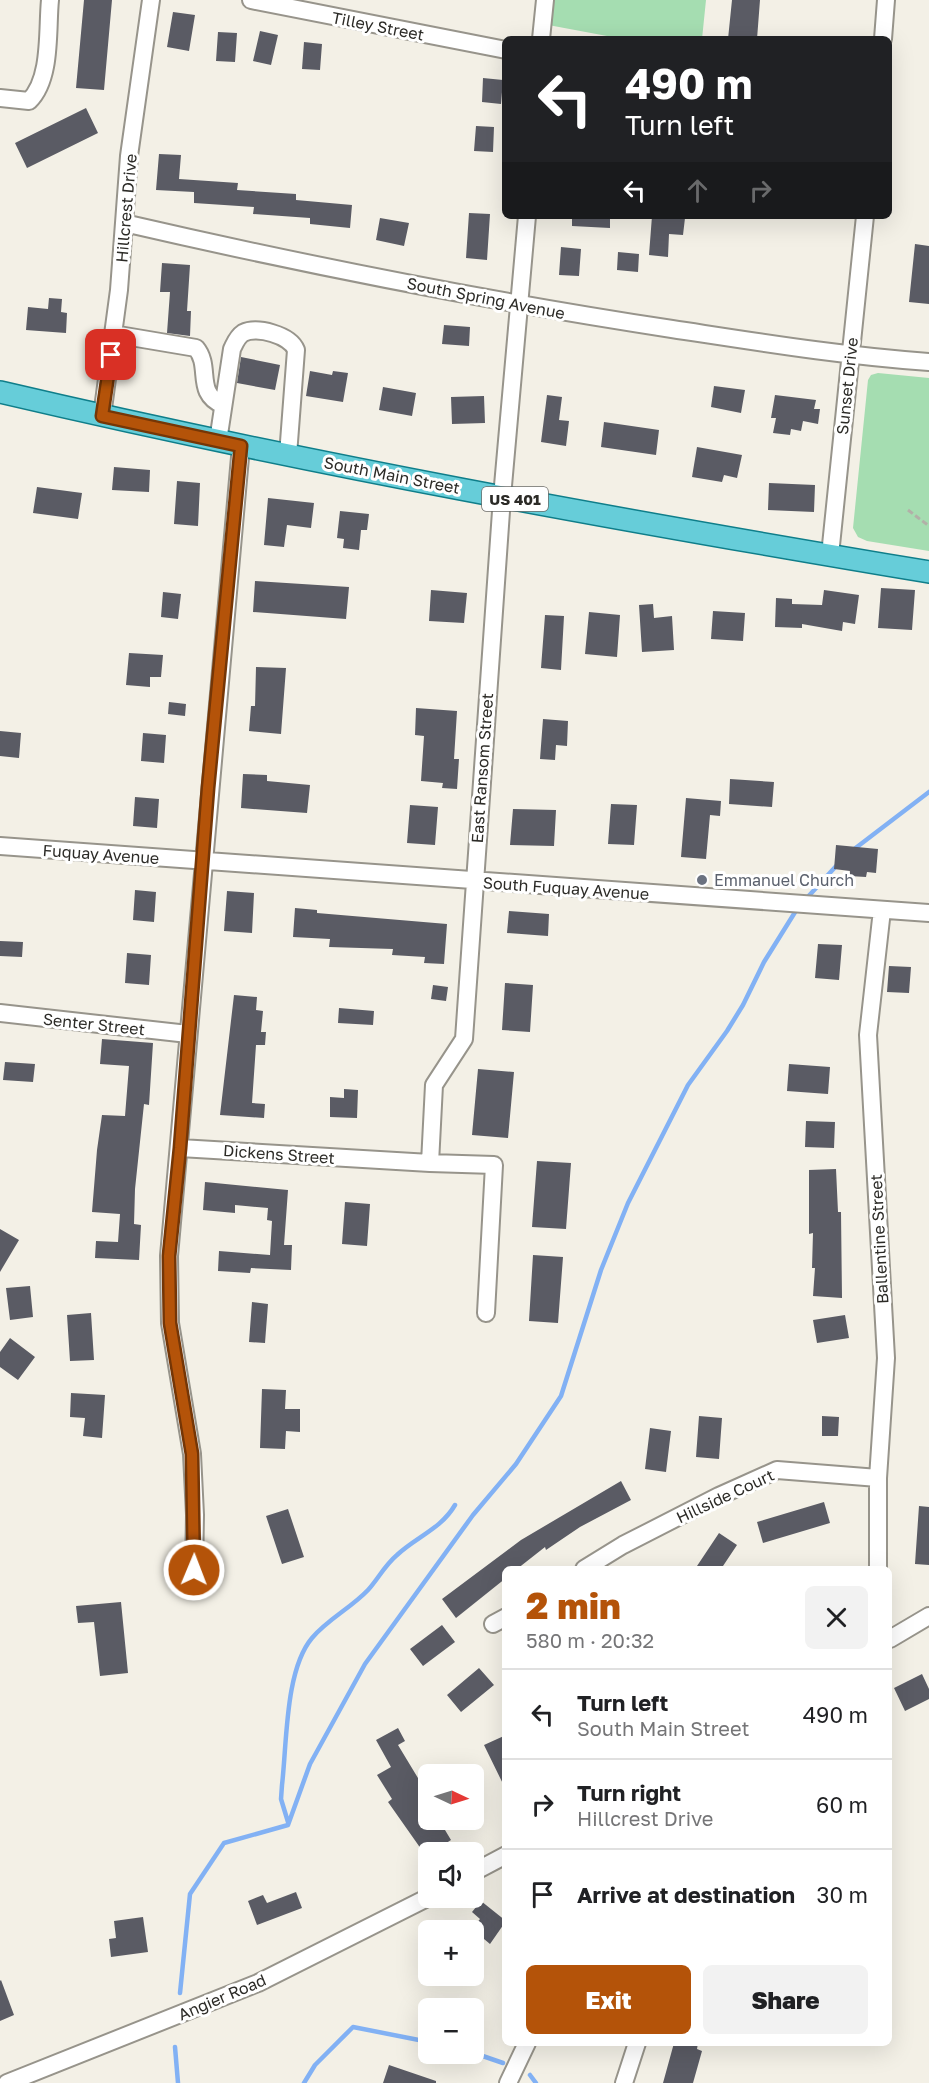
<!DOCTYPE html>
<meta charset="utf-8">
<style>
body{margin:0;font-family:"Golos Text",sans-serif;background:#f2f2f2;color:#202124;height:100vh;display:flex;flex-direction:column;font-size:22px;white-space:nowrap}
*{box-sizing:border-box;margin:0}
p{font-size:20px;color:#757577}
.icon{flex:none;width:33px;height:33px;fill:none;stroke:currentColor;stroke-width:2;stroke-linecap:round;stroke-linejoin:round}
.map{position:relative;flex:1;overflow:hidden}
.drawer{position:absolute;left:502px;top:1566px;width:390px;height:480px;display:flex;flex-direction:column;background:#fff;border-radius:9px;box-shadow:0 6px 24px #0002}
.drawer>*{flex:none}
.banner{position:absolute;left:502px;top:36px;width:390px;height:183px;border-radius:9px;box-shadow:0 6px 24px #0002;background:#202124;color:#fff;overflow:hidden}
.needle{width:39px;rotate:94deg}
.buttons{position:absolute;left:418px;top:1764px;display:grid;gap:12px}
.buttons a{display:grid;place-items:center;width:66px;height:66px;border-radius:9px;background:#fff;box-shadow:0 6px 24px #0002;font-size:30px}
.pin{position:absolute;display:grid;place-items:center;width:51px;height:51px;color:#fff;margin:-26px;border-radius:12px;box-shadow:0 3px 9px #0006}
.me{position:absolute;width:66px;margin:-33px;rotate:1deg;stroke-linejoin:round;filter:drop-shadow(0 0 4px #0008)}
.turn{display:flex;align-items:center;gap:21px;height:126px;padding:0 24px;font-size:27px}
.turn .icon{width:78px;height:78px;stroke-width:2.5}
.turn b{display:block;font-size:42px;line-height:51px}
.lanes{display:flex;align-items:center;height:57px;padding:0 24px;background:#0003;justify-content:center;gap:30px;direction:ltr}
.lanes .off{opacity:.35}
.round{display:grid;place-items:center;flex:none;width:63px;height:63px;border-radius:9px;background:#f2f2f2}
.summary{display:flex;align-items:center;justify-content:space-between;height:102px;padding:0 24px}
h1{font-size:36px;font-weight:800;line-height:45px;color:#b45309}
.primary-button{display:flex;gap:12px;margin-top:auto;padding:12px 24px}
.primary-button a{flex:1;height:69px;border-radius:9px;background:#b45309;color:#fff;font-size:24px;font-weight:800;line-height:69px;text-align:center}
.primary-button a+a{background:#f2f2f2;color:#202124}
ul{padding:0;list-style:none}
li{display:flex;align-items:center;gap:18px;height:90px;padding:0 24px;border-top:2px solid #e0e0e0}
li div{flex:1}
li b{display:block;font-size:22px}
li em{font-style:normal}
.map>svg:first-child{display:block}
</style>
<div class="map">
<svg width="929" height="2083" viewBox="0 0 929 2083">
<rect width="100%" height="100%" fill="#f3f0e6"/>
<!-- green -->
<path fill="#a5ddb1" d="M545,0h161l-4,39h-79l-80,-15z
M878,373l51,5v173l-62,-10 -9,-4 -5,-9 15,-148 3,-5z"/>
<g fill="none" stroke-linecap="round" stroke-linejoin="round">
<!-- stream -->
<path stroke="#82b1f4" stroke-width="4.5" d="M853,850l76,-58
M805,900l33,-36
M288,1822l-7,-23 1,-14c5,-42 3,-115 30,-147 16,-19 39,-30 56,-48 10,-11 17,-25 29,-35 19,-18 44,-26 58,-50
M180,1993l10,-99 34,-51 64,-18 22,-61 55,-100 108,-149 43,-51 45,-68 40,-126 27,-67 60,-118 39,-54 16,-26 21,-43 33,-53
M175,2047l3,36
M474,2053l29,10
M530,2075l6,8
M304,2083l11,-18 38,-38 76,15"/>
</g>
<!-- building -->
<path fill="#5a5b64" d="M84,0h28l-8,90 -28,-2z
M732,0h28l-3,39h-29z
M173,12l22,3 -6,36 -22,-4z
M260,31l18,4 -7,30 -18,-4z
M218,32l19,1 -2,29 -19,-1z
M304,42l18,2 -2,26 -18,-1z
M483,78l20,2 -2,24 -19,-2z
M86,108l12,25 -71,35 -12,-25z
M476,126l18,1 -1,25 -19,-1z
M159,154l22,1 -2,24 59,4 -1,7 59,4v6l56,5 -2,23 -40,-4v-6l-57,-4 1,-7 -60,-4v-11l-38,-2z
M469,213l21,1 -3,46 -21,-2z
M572,216h38v12l-38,-2z
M652,216l33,2 -2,17 -14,-1 -1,23 -19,-2z
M380,218l29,5 -5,23 -28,-6z
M915,244l14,2v58l-20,-2z
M561,247l20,2 -2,27 -20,-1z
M618,252l21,2 -1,18 -21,-2z
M162,263l28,2 -3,46h4l-1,25 -23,-3 3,-41h-10z
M49,298l13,1 -1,13 6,1 -1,20 -40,-3 2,-23 20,2z
M444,325l26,2 -1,19 -27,-2z
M241,357l39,8 -5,25 -38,-7z
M310,371l22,4 1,-4 15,2 -5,29 -37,-6z
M714,386l31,4 -4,23 -30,-6z
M383,387l33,6 -4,23 -33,-6z
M547,395l15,2 -3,23 10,1 -3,25 -25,-4z
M775,395l41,5 -2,9h6l-2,15 -15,-3 -2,10 -10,-2 -1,6 -17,-2 3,-15h-5z
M484,396l1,27 -33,1 -1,-27z
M604,422l55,8 -3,25 -55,-8z
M697,447l45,8 -5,23 -13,-3 -2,7 -30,-5z
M114,467l36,3 -1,22 -37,-2z
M177,481l23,2 -2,43 -24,-2z
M769,483l46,2 -1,27 -46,-2z
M37,487l45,6 -4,26 -45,-6z
M268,498l46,5 -3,25 -24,-3 -3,22 -20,-2z
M340,511l29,3 -2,16h-6l-2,20 -16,-2 1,-9 -7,-1z
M255,581l94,6 -3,32 -93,-7z
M881,588l34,2 -3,40 -34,-2z
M431,590l36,3 -3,30 -35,-2z
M824,590l35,5 -4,29 -12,-2 -1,9 -40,-7v4l-27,-1 1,-29 16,1v5l30,1z
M163,592l18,2 -3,25 -17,-2z
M653,604l1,14 18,-2 2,34 -32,2 -3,-47z
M713,611l32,2 -2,28 -32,-2z
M589,612l31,3 -3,42 -32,-3z
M545,615l19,1 -3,54 -20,-2z
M129,653l34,2 -2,22h-11v10l-24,-2z
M256,667l30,1 -5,66 -32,-3 2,-25h4z
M169,702l17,2 -1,12 -17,-2z
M416,708l41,3 -3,48h5l-2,30 -15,-1 1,-5 -22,-2 3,-45 -9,-1z
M543,719l25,2 -1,25 -11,-1 -1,15 -15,-1z
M0,731l21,2 -2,25 -19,-2z
M143,733l23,2 -2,28 -23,-2z
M243,774l24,1v6l43,4 -3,28 -66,-5z
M730,779l44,3 -2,25 -43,-3z
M135,797l24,2 -2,29 -24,-2z
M686,798l35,3 -1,15 -10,-1 -4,44 -25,-2z
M611,804l26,1 -3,40 -26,-1z
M410,805l28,2 -3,38 -28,-2z
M513,809l43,1 -2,36 -44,-1z
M836,845l42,4 -2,24 -9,-1 -1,5 -17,-1 1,-5 -16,-2z
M135,890l21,2 -2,30 -21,-2z
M227,891l27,2 -2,40 -28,-2z
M295,908l22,2v3l130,11 -3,40 -20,-1 1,-6 -33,-2 1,-6 -64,-2 1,-8 -37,-2z
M509,911l40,3 -1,22 -41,-3z
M0,941l23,1 -1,15 -22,-1z
M818,944l24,1 -3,35 -24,-2z
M127,953l24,2 -2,30 -24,-2z
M889,966l22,1 -2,26 -22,-1z
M505,983l28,2 -3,47 -28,-2z
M433,985l15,2 -2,14 -15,-2z
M234,995l23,2 -1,13 7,1 -2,21h5l-1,13h-9l-4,58 13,1 -1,14 -44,-3z
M339,1008l35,3 -1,14 -35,-2z
M102,1039l51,4 -4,62 -5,-1 -9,85 -1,35 7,1 -2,35 -44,-2 1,-17 22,1 2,-28 -28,-2 5,-62 5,-35 23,1 4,-50 -29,-2z
M5,1062l30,2 -2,18 -30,-2z
M789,1064l41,3 -2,27 -41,-3z
M478,1069l36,3 -6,66 -36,-3z
M344,1089l14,1 -1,28 -27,-1v-20l14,1z
M806,1121l29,1 -1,26 -29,-1z
M537,1161l34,2 -5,66 -34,-2z
M836,1169l2,43h3l1,86 -29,-2 2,-28h-3l1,-35 -4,1v-64z
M205,1182l83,8 -4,55h8l-1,25 -40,-2 -1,5 -32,-2 1,-20 51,4 2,-34 -5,-1 1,-12 -33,-3v8l-32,-3z
M345,1202l25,2 -3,42 -25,-2z
M0,1229l19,11 -19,32z
M533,1255l30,2 -5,66 -29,-2z
M30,1286l3,31 -23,3 -4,-32z
M252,1302l16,2 -3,39 -16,-1z
M91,1313l3,47 -24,1 -3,-46z
M845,1315l4,23 -32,5 -4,-23z
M10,1338l25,19 -17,23 -18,-13v-15z
M262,1389l24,1 -1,19h15v23l-14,-1 -1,18 -25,-1z
M71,1393l34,2 -3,43 -19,-2 2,-18 -15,-1z
M699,1416l23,2 -3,41 -23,-2z
M822,1416l17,1 -1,19h-16z
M650,1428l21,3 -5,41 -21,-3z
M621,1481l10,19 -51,27 -34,23 -1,-3 -28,22h-11v9l-50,40 -14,-19 79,-59z
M824,1502l6,21 -67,20 -6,-21z
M919,1506l10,1v58l-14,-1z
M288,1509l16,48 -22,7 -16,-48z
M719,1533l18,12 -16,24h-26z
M121,1602l7,71 -28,3 -6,-54 -16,1 -2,-17z
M442,1625l13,17 -32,24 -13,-17z
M479,1668l15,17 -33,27 -14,-17z
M922,1674l7,15v10l-24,12 -11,-23z
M398,1728l7,13 -7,4 23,38 -3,2 11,19v16h10l12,20 -25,16 -38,-54 4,-3 -15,-24 14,-8 -15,-27z
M506,1735v55l-22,-45z
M296,1892l6,16 -45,17 -9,-24 15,-6 4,8z
M481,1901l25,20 -16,23 -18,-15 8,-10 -8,-7z
M143,1917l5,35 -37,5 -2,-18 7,-1 -2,-17z
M1,1980l13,35 -14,6v-40z
M674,2043h24l-1,6 5,2 -9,32h-30z
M389,2065l47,16v2h-53z"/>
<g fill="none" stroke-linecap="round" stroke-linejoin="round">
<!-- minor casing -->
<g stroke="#97948b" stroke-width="20">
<path id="minor" d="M251,0l255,50
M541,39l4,-39
M883,39l3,-39
M0,98l29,3c23,-22 18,-72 21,-101
M124,223c182,42 364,78 548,106 86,13 171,27 257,33
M113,334l83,14c16,19 -2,45 27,57
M102,416l17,-126 10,-134 22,-156
M218,441l14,-92c3,-6 5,-12 11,-16 14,-7 47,2 53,17l-8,105
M830,555l35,-339
M0,846l929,67
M0,1013l188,21
M180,1148l250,15 4,-78 30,-46 38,-542 25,-281
M430,1163l64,2 -8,148
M584,1569l39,-24 96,-49 58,-26 101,8
M878,1569v-91l8,-120 -18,-323 14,-125
M194,1570l1,-55 -3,-61 -22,-131 -1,-67 72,-810
M493,1624l13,-7
M890,1639l39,-23
M474,1872l32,-17
M7,2083l251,-100 171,-86
M508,2083l19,-40
M624,2083l13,-40"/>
</g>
<!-- major casing -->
<g stroke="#0f7e8a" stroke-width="24">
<path id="major" d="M0,392c307,72 618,128 929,180"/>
</g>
<!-- path -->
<path stroke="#b2b0a8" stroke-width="3" stroke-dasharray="6 3" stroke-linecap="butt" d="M908,510l21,16"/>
<!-- minor -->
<use href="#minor" stroke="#fff" stroke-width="16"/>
<!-- major -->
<use href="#major" stroke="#66cdd9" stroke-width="21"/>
</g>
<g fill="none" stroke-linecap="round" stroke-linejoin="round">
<!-- route casing -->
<g stroke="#753606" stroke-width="15">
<path id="route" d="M111,355l-9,61 139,30 -33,342 -28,360 -11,108 1,67 22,131 2,116"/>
</g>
<!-- route -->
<use href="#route" stroke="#b45309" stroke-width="10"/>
</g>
<!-- markers -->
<circle fill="#6b7280" stroke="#fff" stroke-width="2" cx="702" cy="880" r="6"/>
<g text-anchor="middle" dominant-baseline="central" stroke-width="6" stroke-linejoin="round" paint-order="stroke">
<!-- shield labels -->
<rect fill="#fff" stroke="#6b6b68" stroke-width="1.5" x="482" y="487" width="66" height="24" rx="4.5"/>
<g font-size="15" font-weight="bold" fill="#2c2b27">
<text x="515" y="499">US 401</text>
</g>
<!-- street labels -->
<g font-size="16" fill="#2c2b27" stroke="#fff">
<text transform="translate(378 26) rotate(11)">Tilley Street</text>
<text transform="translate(126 208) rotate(-85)">Hillcrest Drive</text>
<text transform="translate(486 298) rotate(11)">South Spring Avenue</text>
<text transform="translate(847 386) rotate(-84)">Sunset Drive</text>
<text transform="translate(392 475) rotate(11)">South Main Street</text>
<text transform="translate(482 768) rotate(-86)">East Ransom Street</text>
<text transform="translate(101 854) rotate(4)">Fuquay Avenue</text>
<text transform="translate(566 888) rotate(4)">South Fuquay Avenue</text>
<text transform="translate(94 1024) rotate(6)">Senter Street</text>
<text transform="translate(279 1154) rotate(4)">Dickens Street</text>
<text transform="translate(879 1239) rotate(-93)">Ballentine Street</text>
<text transform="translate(725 1496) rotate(-25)">Hillside Court</text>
<text transform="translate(222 1997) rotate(-23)">Angier Road</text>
</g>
<!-- worship labels -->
<g font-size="16" fill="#5b616d" stroke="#fff" text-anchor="start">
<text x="714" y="880">Emmanuel Church</text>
</g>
</g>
</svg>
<div class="buttons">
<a><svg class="needle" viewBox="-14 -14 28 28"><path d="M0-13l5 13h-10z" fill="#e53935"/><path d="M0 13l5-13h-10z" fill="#757577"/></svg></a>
<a><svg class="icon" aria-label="sound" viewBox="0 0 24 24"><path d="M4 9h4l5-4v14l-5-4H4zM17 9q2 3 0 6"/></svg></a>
<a>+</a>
<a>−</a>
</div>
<div class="pin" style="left:111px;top:355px;background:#d93025"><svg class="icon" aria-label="arrive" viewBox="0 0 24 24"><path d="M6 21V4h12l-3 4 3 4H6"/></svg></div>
<svg class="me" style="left:194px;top:1570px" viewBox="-20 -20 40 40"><circle r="17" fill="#b45309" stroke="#fff" stroke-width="3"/><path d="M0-11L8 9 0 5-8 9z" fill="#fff"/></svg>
<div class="banner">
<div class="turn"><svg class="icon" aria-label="left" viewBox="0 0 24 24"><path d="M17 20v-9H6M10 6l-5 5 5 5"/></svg><div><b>490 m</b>Turn left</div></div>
<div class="lanes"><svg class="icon" aria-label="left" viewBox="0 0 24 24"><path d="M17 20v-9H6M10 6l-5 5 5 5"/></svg><svg class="icon off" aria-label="ahead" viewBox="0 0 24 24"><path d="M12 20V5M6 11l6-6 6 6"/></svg><svg class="icon off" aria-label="right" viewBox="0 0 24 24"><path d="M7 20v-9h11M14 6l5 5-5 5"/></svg></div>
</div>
<section class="drawer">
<div class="summary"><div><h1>2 min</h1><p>580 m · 20:32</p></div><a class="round"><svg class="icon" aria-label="close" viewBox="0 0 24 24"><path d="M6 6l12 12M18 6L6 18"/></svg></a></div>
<ul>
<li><svg class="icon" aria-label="left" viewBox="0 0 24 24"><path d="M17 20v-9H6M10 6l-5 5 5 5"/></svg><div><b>Turn left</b><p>South Main Street</p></div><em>490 m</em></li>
<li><svg class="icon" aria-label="right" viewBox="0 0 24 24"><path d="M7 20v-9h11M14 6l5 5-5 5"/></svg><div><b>Turn right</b><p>Hillcrest Drive</p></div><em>60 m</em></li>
<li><svg class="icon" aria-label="arrive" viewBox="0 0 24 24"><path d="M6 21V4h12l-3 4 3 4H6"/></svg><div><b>Arrive at destination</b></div><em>30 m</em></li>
</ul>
<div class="primary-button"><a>Exit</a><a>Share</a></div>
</section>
</div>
